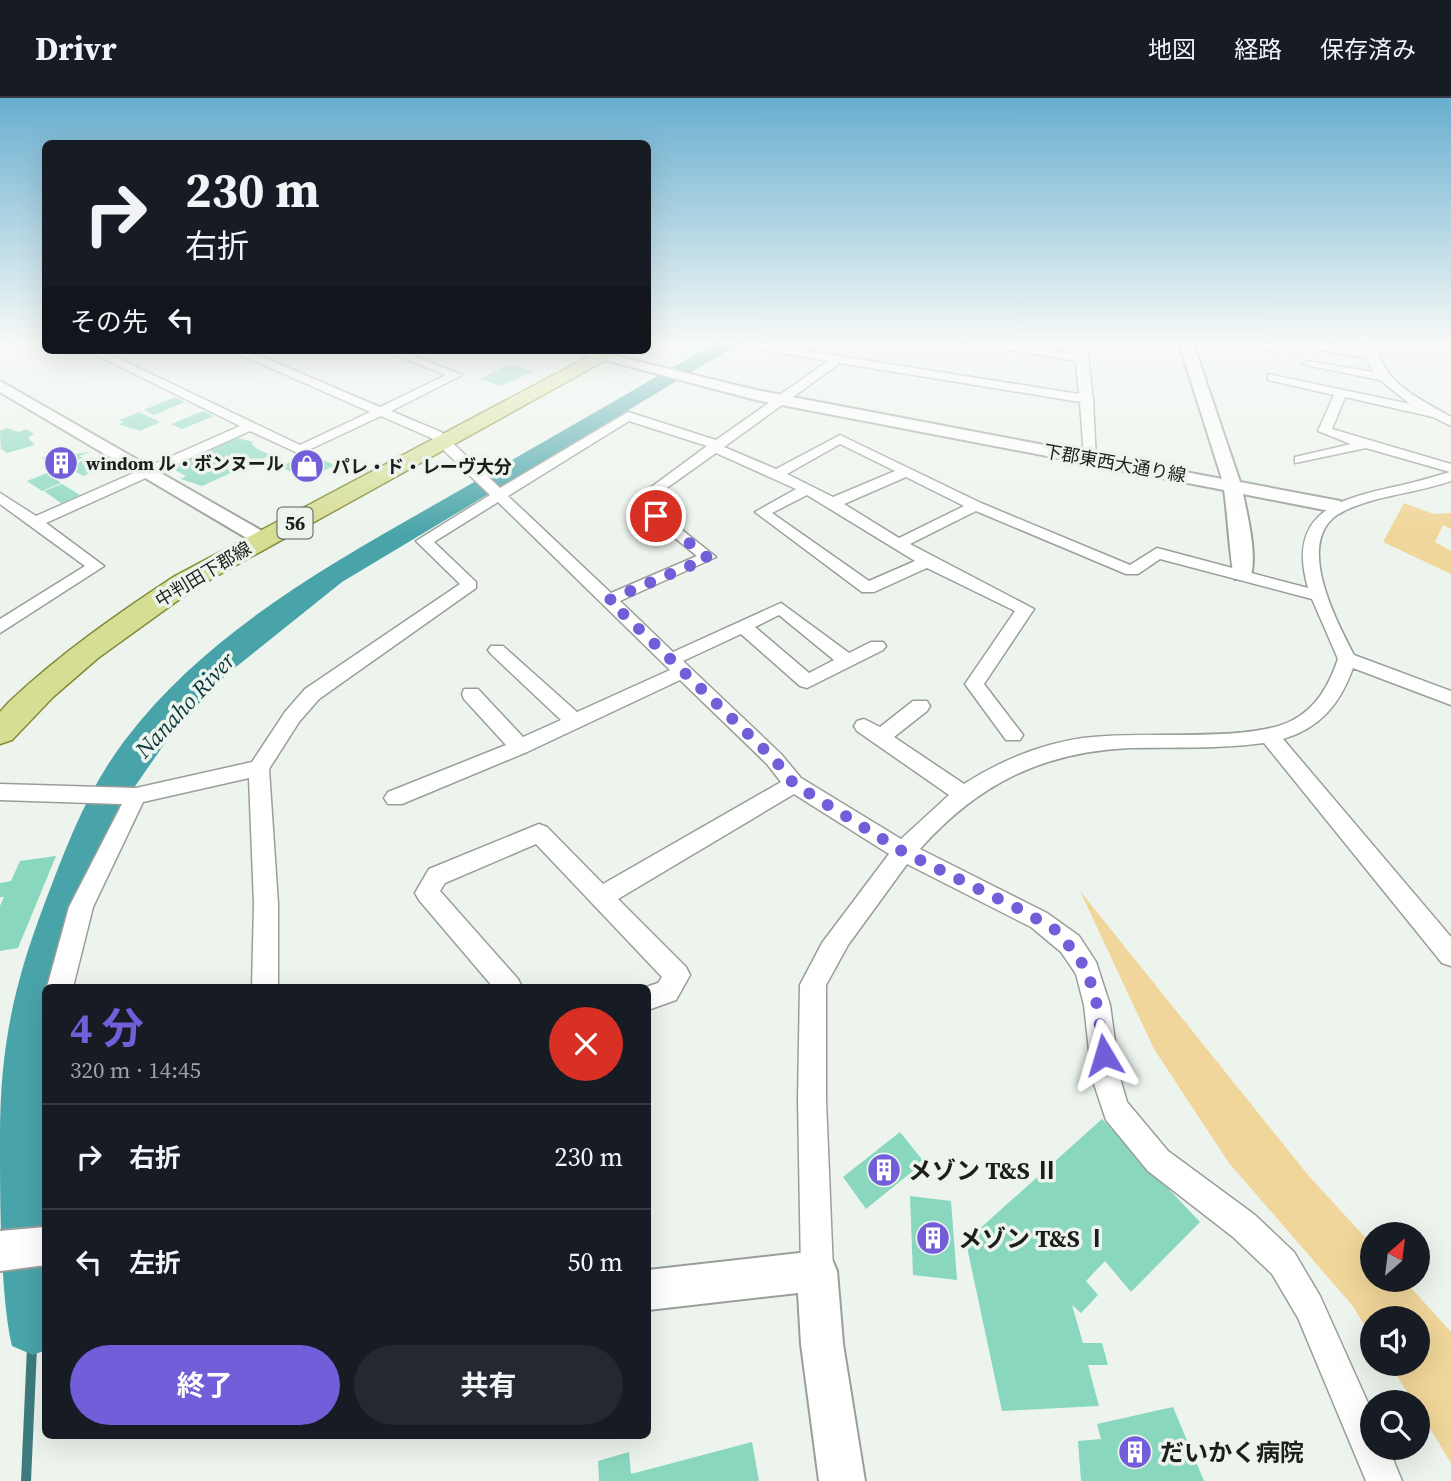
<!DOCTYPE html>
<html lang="ja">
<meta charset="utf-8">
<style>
body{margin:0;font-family:"Source Serif 4","Noto Sans JP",serif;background:#242831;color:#f1f3f6;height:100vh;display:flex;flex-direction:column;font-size:26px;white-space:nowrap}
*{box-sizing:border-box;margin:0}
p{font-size:23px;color:#9ea1a6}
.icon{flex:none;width:38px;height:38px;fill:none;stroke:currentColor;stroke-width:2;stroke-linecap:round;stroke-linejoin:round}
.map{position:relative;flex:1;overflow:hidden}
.drawer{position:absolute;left:42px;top:886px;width:609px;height:455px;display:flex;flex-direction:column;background:#171b24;border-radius:10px;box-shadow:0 7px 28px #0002}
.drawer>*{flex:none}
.banner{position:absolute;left:42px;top:42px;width:609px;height:214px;border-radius:10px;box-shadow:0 7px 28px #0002;background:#171b24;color:#f1f3f6;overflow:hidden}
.needle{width:46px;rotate:28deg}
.tools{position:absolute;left:1360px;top:1124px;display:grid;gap:14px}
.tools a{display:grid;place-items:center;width:70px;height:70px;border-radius:50%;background:#171b24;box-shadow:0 7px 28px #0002;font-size:35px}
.pin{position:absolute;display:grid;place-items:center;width:60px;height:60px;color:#fff;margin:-30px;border:4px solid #fff;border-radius:50%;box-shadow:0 2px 7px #0007}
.me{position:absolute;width:77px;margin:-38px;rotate:353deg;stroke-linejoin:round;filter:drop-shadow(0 0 5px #0008)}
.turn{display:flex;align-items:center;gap:24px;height:147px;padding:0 28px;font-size:32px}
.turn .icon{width:91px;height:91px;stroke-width:2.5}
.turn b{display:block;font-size:49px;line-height:60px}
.then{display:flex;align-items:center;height:66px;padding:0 28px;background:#0003;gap:14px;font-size:26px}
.round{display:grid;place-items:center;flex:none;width:74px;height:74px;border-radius:37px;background:#242831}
.summary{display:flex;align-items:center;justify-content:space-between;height:119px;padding:0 28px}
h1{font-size:42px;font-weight:700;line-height:52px;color:#725ed9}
.primary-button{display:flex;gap:14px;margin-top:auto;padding:14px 28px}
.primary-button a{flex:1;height:80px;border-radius:42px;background:#725ed9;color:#fff;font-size:28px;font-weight:700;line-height:80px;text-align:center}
.primary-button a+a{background:#242831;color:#f1f3f6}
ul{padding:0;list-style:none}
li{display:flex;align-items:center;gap:21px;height:105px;padding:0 28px;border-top:2px solid #363941}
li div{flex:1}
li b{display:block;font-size:26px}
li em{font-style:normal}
header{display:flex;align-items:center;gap:42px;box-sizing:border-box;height:98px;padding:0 35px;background:#171b24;border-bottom:2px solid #363941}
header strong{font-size:33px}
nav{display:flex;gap:38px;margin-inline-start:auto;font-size:24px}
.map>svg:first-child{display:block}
</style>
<header>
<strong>Drivr</strong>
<nav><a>地図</a><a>経路</a><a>保存済み</a></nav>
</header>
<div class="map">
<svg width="1451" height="1383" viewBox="0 0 1451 1383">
<rect width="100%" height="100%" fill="#edf4ed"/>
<!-- green -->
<path fill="#f0d69a" d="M1404,405l30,11 17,-1v16l-8,-4 -8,17 16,9v23l-68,-32z
M1080,793l228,284 64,70v34h31l48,53v131l-33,-54v-7h-5l-24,-39h29v-45h-46v19l-20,-32 -123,-142 -75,-114z"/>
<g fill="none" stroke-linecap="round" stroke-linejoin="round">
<!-- stream -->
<path stroke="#3c7c7e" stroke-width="10" d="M18,1224l15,3 -7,156"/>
<!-- river -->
<path fill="#49a4a9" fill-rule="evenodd" d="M720,242h25l-403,242 -116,93 -52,55 -45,65 -26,64 -41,128h-16v363l-13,5 -21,-9c-12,-49 -12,-153 -12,-209 0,-88 13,-150 44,-232 22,-58 43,-115 81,-165 84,-111 211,-179 330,-247 88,-51 177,-102 265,-153z"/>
</g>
<!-- building -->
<path fill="#88d7be" d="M510,266l23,7 -32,15 -21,-7z
M175,299l10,5 -31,13 -10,-5z
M203,313l11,5 -32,13 -11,-5z
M139,314l21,10 -20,9 -22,-7 6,-2 -5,-2z
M7,330l12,4 7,-3 8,5 -6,4 7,7 -28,8 -6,-4 -1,-18z
M238,340l16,4 -3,1 6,6 14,6 -69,31 -21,-7 5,-3 -15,-8z
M66,351l10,5 14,-2 -11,4 4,2 -24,10 -17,-10z
M307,356l28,11 -27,14 -28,-12z
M92,359l19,7 -28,12 -16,-9z
M47,375l14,10 -19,8 -15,-10z
M62,386l18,11 -19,8 -17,-12z
M56,758l-38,92 -18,3v-45l4,-9h-4v-14l11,-2 9,-20z
M1102,1021l98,103 -69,70 -26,-31 -19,20 12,14 -17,18 -9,-8 11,38h19l6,22h-20l11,41 -97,5 -38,-178 12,-1z
M900,1034l24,30 -58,47 -23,-32z
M910,1098l41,5 6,79 -44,-5z
M1173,1309l31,74h-123l-3,-40 23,-2 -4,-15z
M752,1344l7,39h-160l-1,-20 31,-9 2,22z"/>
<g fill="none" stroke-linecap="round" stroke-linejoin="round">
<!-- minor casing -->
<g stroke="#999f98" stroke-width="3">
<path id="minor" d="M951,242h29l96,14 -2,-14h12l7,59 3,62 -12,-3 -4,-56 -240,-39 -116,84 52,22 64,-34 141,68 149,62 27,-17 151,40c-22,-76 30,-89 90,-102 18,-4 35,-9 52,-14l-84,-24 -71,15v-6l56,-13 -33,-13 16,-36 -66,-15v-6l142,30 -30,-24 -79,-16 6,-3 66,11 -6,-14 -46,-8 -8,-10 53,11 -2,-11h12c5,43 41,57 75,77v9l-18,-9 -88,-20 -13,32 119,35v17c-34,12 -72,14 -105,29 -56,24 -11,108 8,145l97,36v14l-98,-37c-13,36 -33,60 -70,71l168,198v29l-9,-3 -178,-220c-45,6 -90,4 -134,5 -88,4 -152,36 -210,101l127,64 32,23 17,26 14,43 10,73 7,24 41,49 87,64 39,37 26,44 52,116v35h16l14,34h-36l-68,-163 -26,-44 -39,-37 -85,-66 -42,-51 -14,-42 -8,-73 -8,-31 -15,-22 -30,-25 -124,-63 -59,81 -22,40v115l7,171 -5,11 -11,5 -11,-5 -5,-11 -3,-171 2,-115 22,-42 67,-89 -95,-60 -176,105 68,68 4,8 -14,25 -28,10 -2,-23 12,-4 4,-6 -126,-133 -91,39 -5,8 78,88 4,8h-29l-74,-87 -4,-7 14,-24 110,-45 8,3 56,57 178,-102 -14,-18 -87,-84 -153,72 -125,52h-14l-4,-6 4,-6 118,-47 -42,-46 -2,-5 2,-5h14l45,48 38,-17 -70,-66 -3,-4 3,-4h12l74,66 93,-42 -172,-168 -64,40 42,40v6l-157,111 -20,23 -30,47 9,135v83h-26l2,-83 -5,-126 -106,24 -50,105 -20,80h-26l22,-80 53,-103 -122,-4v-16l136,4 116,-26 33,-50 20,-23 155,-105 -44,-43 74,-46 -59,-57 -50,-22 -81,38 -50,-23 -204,92 58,43 -104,67v-14l85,-53 -85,-62v-11l36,23 204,-90 -154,-76h15l199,95 70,-33 -140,-62h16l134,57 66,-32 -63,-25h16l63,25 -71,36 50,21 59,56 128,-76 88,28 112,-79 -89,-15 -2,-2 6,-3 336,53 -3,-33zM629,323l78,25 -76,56 66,54 -86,37 -103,-97zM840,346l55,27 -62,26 -46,-23zM716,355l80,36 -41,23 107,80h12l53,-24 88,43 -50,73 41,56h14l3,-5 -39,-51 50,-75 -124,-65 66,-33 150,63h12l22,-15 152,40 26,60c-9,26 -21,49 -47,62 -44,22 -153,9 -208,17 -43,6 -83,23 -119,46l-70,-47 33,-26 3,-5 -3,-5h-14l-33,26 -16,-8 -7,2 -3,5 3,5 92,64 -48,44 -100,-61 -20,-24 -98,-93 58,-27 59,52 7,2 76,-38 3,-4 -3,-4h-12l-22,11 -68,-50 -108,49 -53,-51 96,-44 -69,-55zM906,379l58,29 -65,32 -55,-34zM807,397l108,66 -46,20 -97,-68zM779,517l55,45 -25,13 -54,-46z
M1206,242l70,5 3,-5h12l-12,12z"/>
</g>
<!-- tertiary casing -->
<g stroke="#999f98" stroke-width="4">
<path id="tertiary" d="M0,242h17l-17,9z
M1178,242h14l48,142 100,19 9,6 -9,6 -97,-19c4,19 16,69 6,85h-14c-4,-5 -8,-74 -11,-89l-468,-90 -189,-50h24l165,40 466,89z
M0,283l269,154 3,4 -3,4h-14l-255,-151z
M46,1129v38l-46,6v-40z
M817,1153l14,6 6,14 6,73 22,137h-46l-18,-137 -3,-51 -150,17v-40z"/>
</g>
<!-- primary casing -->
<g stroke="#838c3a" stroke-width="3">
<path id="primary" d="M601,252h23l-429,238 -97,70 -45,39 -41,43 -12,4v-32l9,-10c51,-48 108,-88 166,-126z"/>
</g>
<!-- minor -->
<use href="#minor" fill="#fff" fill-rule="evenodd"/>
<!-- tertiary -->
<use href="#tertiary" fill="#fff" fill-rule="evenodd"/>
<!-- primary -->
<use href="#primary" fill="#d6de93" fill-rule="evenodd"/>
</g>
<!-- sky -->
<linearGradient id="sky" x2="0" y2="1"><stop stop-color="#68aecf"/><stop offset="0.56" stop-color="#f7faf7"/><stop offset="1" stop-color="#f7faf7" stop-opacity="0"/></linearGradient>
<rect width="1451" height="436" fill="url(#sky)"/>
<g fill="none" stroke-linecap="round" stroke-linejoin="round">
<!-- route -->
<path stroke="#725ed9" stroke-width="12" stroke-dasharray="0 21.6" d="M656,418l52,42 -99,42 165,159 20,25 108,67 121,60 36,21 28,38 10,35 7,50"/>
</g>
<!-- icons -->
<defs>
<g id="building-disc" transform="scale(1.75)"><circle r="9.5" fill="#725ed9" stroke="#edf4ed"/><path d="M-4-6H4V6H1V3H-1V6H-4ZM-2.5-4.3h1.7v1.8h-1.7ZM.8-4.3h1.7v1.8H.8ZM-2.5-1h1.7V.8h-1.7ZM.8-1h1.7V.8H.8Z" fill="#fff"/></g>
<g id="shop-disc" transform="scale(1.75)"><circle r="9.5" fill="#725ed9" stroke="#edf4ed"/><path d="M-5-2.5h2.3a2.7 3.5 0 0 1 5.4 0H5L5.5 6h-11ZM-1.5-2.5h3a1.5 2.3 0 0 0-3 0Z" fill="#fff"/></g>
</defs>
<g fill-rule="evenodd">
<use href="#building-disc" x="61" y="365"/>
<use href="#shop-disc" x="307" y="368"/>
<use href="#building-disc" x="884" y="1072"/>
<use href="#building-disc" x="933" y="1140"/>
<use href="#building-disc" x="1135" y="1354"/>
</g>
<g text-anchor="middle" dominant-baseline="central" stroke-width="7" stroke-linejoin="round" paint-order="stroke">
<!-- far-poi labels -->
<g font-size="18" font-weight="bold" fill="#1c1e1b" stroke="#edf4ed" text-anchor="start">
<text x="86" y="365">windom ル・ボンヌール</text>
<text x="332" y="368">パレ・ド・レーヴ大分</text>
</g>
<!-- far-street labels -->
<g font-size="18" fill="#1c1e1b" stroke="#edf4ed">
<text transform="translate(1115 365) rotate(10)">下郡東西大通り線</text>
<text transform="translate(203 476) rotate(-31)">中判田下郡線</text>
</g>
<!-- shield labels -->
<rect fill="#edf4ed" stroke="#5b5e5a" stroke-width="2" x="277.5" y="409.5" width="35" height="31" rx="5"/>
<g font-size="19" font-weight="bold" fill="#1c1e1b">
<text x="295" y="425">56</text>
</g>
<!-- water labels -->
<g font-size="23" font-style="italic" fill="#0b373a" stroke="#edf4ed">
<text transform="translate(185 607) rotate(-47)">Nanaho River</text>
</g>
<!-- near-poi labels -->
<g font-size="24" font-weight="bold" fill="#1c1e1b" stroke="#edf4ed" text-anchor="start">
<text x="908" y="1072">メゾン T&amp;S Ⅱ</text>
<text x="958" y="1140">メゾン T&amp;S Ⅰ</text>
<text x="1160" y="1354">だいかく病院</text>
</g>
</g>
</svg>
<div class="tools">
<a><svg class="needle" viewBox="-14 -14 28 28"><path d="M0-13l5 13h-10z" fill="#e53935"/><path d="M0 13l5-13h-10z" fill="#9ea1a6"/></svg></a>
<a><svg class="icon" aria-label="sound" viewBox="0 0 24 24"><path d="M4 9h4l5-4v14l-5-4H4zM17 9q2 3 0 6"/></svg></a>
<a><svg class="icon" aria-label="search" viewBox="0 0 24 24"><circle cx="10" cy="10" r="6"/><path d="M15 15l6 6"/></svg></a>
</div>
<div class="pin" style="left:656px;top:418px;background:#d93025"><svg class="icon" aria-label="arrive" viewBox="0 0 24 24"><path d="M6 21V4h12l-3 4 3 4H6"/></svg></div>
<svg class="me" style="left:1104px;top:957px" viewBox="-20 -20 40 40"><path d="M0-17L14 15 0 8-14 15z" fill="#725ed9" stroke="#fff" stroke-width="4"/></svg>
<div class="banner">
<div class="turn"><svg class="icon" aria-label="right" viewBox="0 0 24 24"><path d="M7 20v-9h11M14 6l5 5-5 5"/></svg><div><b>230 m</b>右折</div></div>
<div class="then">その先<svg class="icon" aria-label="left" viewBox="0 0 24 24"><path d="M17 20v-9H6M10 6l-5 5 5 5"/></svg></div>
</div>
<section class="drawer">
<div class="summary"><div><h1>4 分</h1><p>320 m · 14:45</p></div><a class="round" style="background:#d93025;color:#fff"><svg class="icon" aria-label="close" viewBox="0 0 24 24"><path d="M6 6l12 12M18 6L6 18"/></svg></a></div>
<ul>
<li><svg class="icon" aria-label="right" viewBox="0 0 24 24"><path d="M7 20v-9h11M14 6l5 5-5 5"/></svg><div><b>右折</b></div><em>230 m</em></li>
<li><svg class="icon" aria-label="left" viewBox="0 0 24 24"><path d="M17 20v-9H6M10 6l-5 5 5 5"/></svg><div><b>左折</b></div><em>50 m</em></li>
</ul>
<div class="primary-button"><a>終了</a><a>共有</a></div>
</section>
</div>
